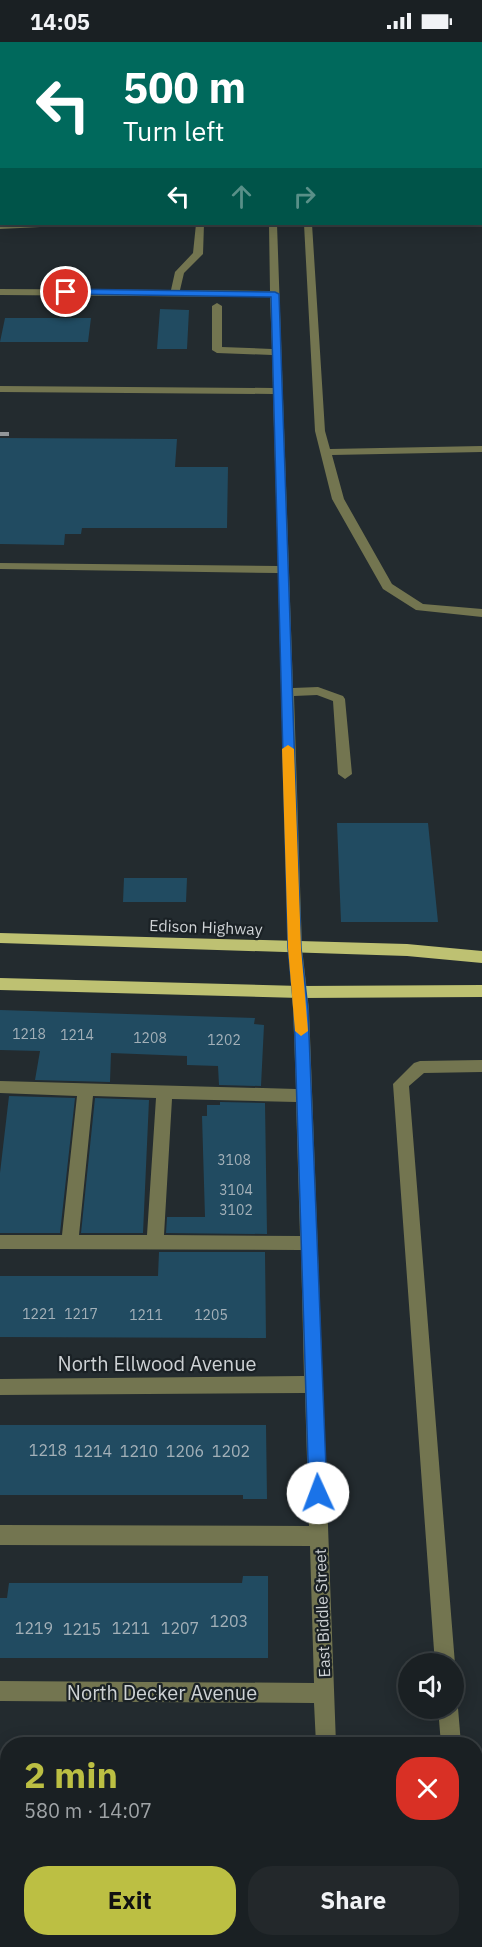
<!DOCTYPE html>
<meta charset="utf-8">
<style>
body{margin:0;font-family:"IBM Plex Sans",sans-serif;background:#23282b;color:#f1f3f6;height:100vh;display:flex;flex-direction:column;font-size:22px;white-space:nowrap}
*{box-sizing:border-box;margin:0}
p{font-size:20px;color:#9fa3a6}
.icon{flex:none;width:33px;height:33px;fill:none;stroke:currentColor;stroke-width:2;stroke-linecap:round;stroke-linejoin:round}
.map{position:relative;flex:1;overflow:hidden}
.drawer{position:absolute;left:0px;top:1695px;width:483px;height:210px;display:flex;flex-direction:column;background:#1a2023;border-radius:24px 24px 0 0;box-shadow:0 3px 15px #0003,0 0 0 2px #383e41}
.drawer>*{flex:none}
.guide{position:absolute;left:0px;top:0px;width:483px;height:183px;box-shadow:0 3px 15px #0003,0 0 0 2px #383e41;background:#00695c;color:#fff;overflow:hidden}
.controls{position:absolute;left:398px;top:1611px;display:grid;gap:12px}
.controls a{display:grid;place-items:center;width:66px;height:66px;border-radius:50%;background:#1a2023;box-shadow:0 3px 15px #0003,0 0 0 2px #383e41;font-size:30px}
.pin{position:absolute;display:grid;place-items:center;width:51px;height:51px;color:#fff;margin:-26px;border:3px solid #fff;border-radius:50%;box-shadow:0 2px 6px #0007}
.me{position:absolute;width:66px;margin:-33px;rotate:358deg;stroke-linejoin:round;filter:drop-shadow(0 0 4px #0008)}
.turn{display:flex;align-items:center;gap:21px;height:126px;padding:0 24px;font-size:27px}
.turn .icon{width:78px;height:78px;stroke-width:2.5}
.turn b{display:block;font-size:42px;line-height:51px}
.lanes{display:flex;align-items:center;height:57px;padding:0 24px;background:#0003;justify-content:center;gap:30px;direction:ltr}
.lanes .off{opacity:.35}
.round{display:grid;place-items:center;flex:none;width:63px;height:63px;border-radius:24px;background:#23282b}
.headline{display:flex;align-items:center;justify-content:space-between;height:102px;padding:0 24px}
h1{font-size:36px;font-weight:800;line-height:45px;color:#bcbf43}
.button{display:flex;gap:12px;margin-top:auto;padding:12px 24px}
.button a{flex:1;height:69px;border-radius:24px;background:#bcbf43;color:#111;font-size:24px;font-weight:800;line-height:69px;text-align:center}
.button a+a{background:#23282b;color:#f1f3f6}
.status{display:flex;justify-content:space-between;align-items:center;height:42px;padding:0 30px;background:#1a2023;direction:ltr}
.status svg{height:16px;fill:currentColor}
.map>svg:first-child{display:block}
</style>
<div class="status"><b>14:05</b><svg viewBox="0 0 49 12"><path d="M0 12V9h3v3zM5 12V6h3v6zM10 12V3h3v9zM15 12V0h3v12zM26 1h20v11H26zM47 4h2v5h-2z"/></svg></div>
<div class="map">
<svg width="482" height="1905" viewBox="0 0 482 1905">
<rect width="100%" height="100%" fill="#232b2f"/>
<!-- building -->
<path fill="#214b61" d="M160,267l29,1 -2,39h-30z
M5,276h86l-3,24h-88z
M0,396l177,1 -2,28h53l-1,61h-145l-1,6h-16l-1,11 -64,-1z
M337,781h91l10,99h-97z
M124,836h63l-1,24h-63z
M0,968l255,8 -1,6 10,1 -3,61 -42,-1 -1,-19 -31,-1v-9l-76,-3 -1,29 -75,-2 5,-29 -40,-1z
M9,1054l66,2 -15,135h-60v-60z
M95,1056l54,2 -6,133h-62z
M220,1060l45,1 2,131 -101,-1 1,-16h38l-3,-101h5v-11h13z
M159,1210h106l1,86 -266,-1v-61h158z
M0,1383h266l1,74h-24v-4h-243z
M243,1534h25v82h-268v-60h7l2,-15h233z"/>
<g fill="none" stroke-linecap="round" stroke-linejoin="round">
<!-- minor -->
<path fill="#737550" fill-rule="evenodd" d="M193,0h8v2h-8z
M265,0h8v2h-8z
M328,0h8v2h-7z
M463,0h8v2h-8z
M0,140h2v6h-2z
M0,181l44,1 -4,3 -40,2z
M196,182h8l-1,30 -19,19 -4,17 90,1 -1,-67h8l16,464 25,-1 25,9 2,3 7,75 -7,5 -7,-5 -5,-73 -16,-6 -23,1 8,252 7,61 27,735h-20l-2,-41 -314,-2v-20l314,2 -4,-137 -310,-1v-20l309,1 -4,-133 -305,2v-16l304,-3 -3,-126 -301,-1v-14h62l15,-139 -77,-3v-12l296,8 -3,-80 -5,-61 -10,-375 -278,-4v-6l278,3 -5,-172 -273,-2v-6l273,2 -1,-33 -55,-2 -5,-3v-44l5,-3 5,3v41l50,2 -2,-52 -270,-2v-6l171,1 4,-18 18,-19zM93,1054l63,2 -9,137h-68zM172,1057l124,3 4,134 -136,-1z
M304,182h8l13,207 5,18 152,-3v6l-150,3 12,44 48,85 31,20 59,5v8l-66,-7 -33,-21 -51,-90 -17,-68z
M482,1018v12l-58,1 -15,13 46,578 -2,5v-5h-18l-42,-580 21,-21 6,-2z
M453,1658l5,8 3,36h-20l-3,-36h15z
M0,1814h8v22h-8z
M476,1830h6v22h-6z
M476,1896l1,9h-22l-1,-7z
M320,1898h22v7h-22z"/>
<!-- major -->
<path fill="#bec172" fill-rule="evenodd" d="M0,891l407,11 75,7v12l-75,-7 -407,-13z
M0,936l300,8 182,-1v12l-182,1 -300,-8z"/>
<!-- rail -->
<path stroke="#919699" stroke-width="4" stroke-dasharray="9 4.5" stroke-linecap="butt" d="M0,392h12"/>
</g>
<!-- route -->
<path fill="#1a73e8" stroke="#114b97" stroke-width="1.5" d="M66,247l209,3 4,2 22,654 7,61 19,484 -3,6 -6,3 -6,-3 -3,-6 -15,-484 -6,-61 -17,-651 -208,-3z"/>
<!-- slow -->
<path fill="#f59e0b" d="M288,703l6,4 7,199 7,83 -7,5 -6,-5 -7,-83 -6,-199z"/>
<g text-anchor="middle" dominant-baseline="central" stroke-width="4.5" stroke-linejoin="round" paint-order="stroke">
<!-- number labels -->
<g font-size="14" fill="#a3b0b8">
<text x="29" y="992">1218</text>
<text x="77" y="993">1214</text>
<text x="150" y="996">1208</text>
<text x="224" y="998">1202</text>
<text x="234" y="1118">3108</text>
<text x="236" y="1148">3104</text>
<text x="236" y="1168">3102</text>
<text x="39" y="1272">1221</text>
<text x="81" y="1272">1217</text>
<text x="146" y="1273">1211</text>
<text x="211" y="1273">1205</text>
</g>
<!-- street labels -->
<g font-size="16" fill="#ced2d5" stroke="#1a2125">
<text transform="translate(206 885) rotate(2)">Edison Highway</text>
<text transform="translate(322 1571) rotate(-92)">East Biddle Street</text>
</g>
<!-- near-number labels -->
<g font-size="16" fill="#a3b0b8">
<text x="48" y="1408">1218</text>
<text x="93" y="1409">1214</text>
<text x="139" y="1409">1210</text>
<text x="185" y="1409">1206</text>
<text x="231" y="1409">1202</text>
<text x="229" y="1579">1203</text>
<text x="34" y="1586">1219</text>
<text x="131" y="1586">1211</text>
<text x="180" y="1586">1207</text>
<text x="82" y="1587">1215</text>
</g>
<!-- near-street labels -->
<g font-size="20" fill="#ced2d5" stroke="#1a2125">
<text x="157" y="1321">North Ellwood Avenue</text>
<text x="162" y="1650">North Decker Avenue</text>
</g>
</g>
</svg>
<div class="controls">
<a><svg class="icon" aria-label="sound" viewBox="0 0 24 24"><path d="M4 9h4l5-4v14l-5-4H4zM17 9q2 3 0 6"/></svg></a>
</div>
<div class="pin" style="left:66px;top:250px;background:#d93025"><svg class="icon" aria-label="arrive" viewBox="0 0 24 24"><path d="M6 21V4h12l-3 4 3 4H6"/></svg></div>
<svg class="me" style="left:318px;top:1451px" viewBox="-20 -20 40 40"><circle r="19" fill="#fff"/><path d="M0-13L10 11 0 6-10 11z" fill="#1a73e8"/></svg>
<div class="guide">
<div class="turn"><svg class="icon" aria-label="left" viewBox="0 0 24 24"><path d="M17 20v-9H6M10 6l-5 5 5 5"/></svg><div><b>500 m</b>Turn left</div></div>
<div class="lanes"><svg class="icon" aria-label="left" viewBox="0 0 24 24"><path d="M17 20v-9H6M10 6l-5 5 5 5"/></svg><svg class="icon off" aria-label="ahead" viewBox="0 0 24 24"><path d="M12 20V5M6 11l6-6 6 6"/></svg><svg class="icon off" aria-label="right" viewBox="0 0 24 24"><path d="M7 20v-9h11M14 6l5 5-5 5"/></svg></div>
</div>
<section class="drawer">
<div class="headline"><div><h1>2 min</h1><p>580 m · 14:07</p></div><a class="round" style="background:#d93025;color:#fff"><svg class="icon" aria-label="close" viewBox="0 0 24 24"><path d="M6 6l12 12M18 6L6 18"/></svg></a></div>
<div class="button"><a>Exit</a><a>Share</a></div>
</section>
</div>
